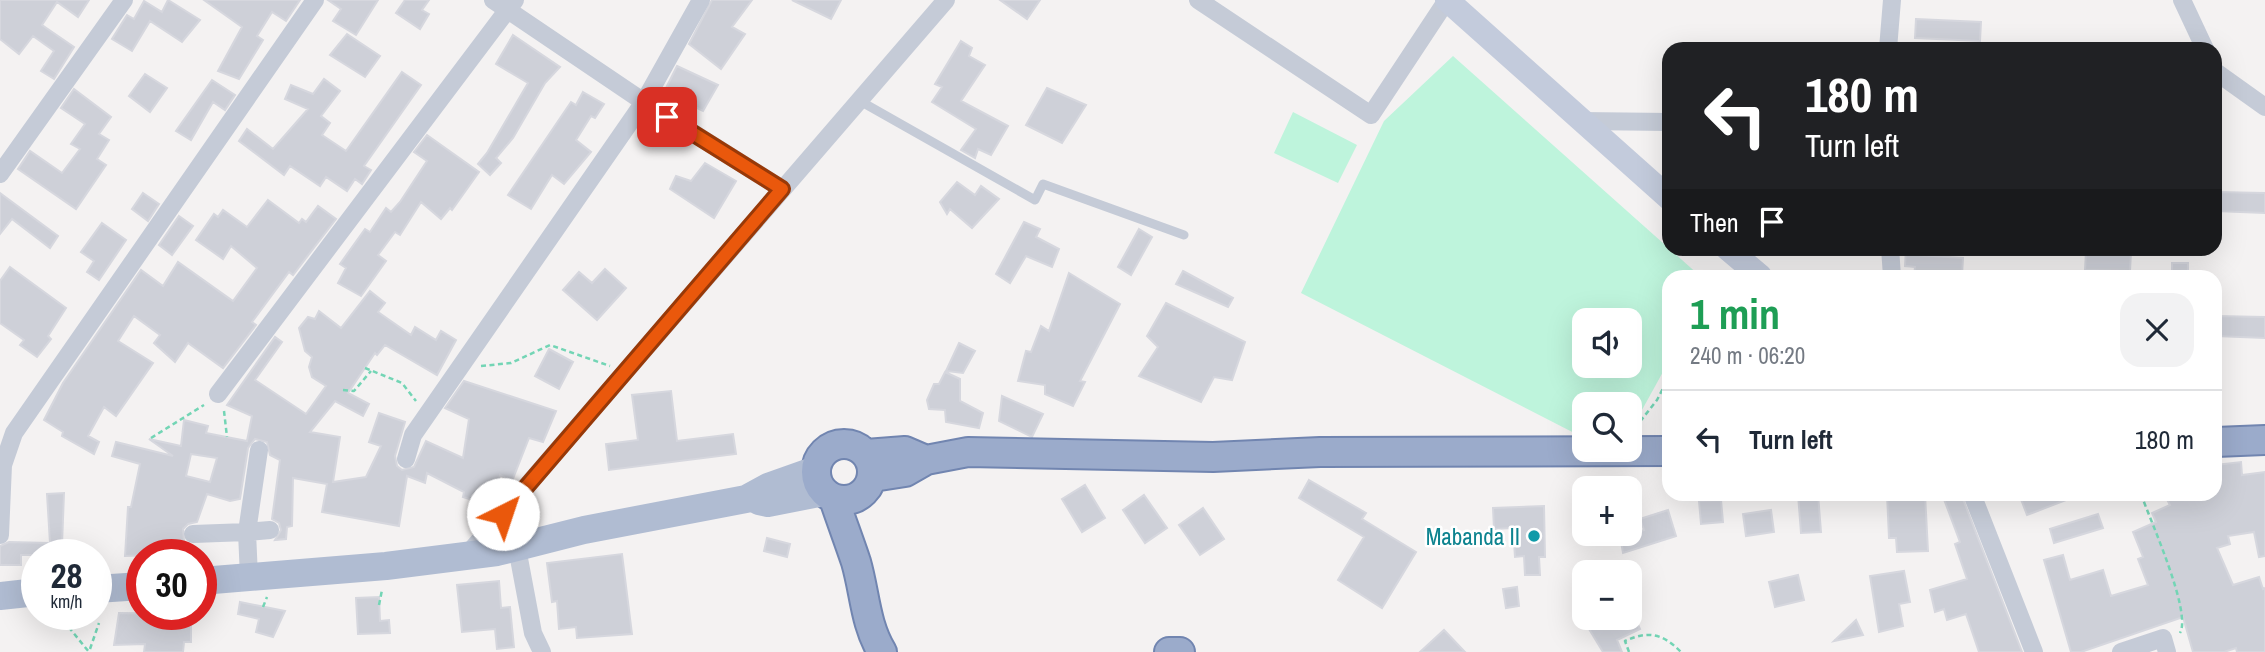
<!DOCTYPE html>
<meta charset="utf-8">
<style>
body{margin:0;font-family:"Archivo Narrow",sans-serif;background:#f2f2f3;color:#1f2937;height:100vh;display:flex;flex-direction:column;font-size:26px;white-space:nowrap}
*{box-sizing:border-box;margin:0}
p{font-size:23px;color:#747a83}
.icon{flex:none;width:38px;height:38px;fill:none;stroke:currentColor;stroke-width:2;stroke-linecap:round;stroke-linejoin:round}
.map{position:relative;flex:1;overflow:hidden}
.panel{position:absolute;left:1662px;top:270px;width:560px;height:231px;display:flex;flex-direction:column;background:#fff;border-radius:21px;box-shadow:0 7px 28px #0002}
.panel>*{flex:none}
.top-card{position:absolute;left:1662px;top:42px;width:560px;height:214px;border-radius:21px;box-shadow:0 7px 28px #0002;background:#202124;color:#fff;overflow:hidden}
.buttons{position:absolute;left:1572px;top:308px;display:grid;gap:14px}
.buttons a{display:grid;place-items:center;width:70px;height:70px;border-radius:14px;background:#fff;box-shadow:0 7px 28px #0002;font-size:35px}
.speed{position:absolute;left:21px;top:539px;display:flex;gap:14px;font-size:35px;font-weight:700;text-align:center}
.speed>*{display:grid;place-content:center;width:91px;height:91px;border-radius:50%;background:#fff;box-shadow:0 7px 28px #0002;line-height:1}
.speed small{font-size:18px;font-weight:400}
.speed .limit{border:10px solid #d22;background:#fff;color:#111}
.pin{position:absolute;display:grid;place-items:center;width:60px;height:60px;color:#fff;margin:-30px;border-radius:14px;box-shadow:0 4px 10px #0006}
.me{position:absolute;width:77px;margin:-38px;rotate:41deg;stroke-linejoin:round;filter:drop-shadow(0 0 5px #0008)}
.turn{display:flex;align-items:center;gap:24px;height:147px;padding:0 28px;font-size:32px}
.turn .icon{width:91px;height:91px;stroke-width:2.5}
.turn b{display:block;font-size:49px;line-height:60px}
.then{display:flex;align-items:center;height:66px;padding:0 28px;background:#0003;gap:14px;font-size:26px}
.round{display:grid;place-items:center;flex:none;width:74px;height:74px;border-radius:21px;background:#f2f2f3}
.headline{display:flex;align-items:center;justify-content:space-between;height:119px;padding:0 28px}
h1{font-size:42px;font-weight:700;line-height:52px;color:#1e9e55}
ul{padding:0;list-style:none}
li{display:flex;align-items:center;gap:21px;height:98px;padding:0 28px;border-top:2px solid #e0e1e3}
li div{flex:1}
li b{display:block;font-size:26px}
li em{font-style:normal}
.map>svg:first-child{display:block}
</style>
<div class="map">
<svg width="2265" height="652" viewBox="0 0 2265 652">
<rect width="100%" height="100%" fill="#f4f2f2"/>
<!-- green -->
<path fill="#bef4dc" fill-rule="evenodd" d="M1453,56l247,220h-30l-1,85 -32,58 -8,2v-17h-45v34l-283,-145 83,-172zM1584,320h45v46h-45z
M1293,112l64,33 -19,38 -64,-30z"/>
<!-- building -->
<path fill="#ced0d8" stroke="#d6d7de" stroke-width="2" fill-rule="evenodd" d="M0,0h89l-11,17 -21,-15 -15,23 32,22 -20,32 -13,-8 13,-20 -21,-15 -14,18 -19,-15z
M168,0l32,20 -18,22 -32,-21 -18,30 -20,-12 15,-24 7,4 10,-18 18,11z
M204,0h96l-14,21 -14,-9 -15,24 6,4 -24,39 -21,-8 24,-44z
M328,0h50l-22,35 -23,-14 8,-12z
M405,0h24l-7,10 7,4 -9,15 -24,-16z
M712,0h40l-20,27 13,7 -24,35 -32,-25z
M792,0h49l-10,19z
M1000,0h40l-13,19z
M1916,19l65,3 -1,19 -65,-3z
M347,34l33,22 -15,21 -35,-22z
M513,35l47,32 -15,16 -32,55 -17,20 5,5 -11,12 -12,-11 9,-11 41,-70 -32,-19z
M961,41l11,7 -3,8 16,9 -24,36 47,25 -17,29 -13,-6 -3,9 -14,-8 15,-21 -44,-27 10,-15 -7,-3z
M677,66l41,19 -15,26 -39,-19z
M402,72l19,13 -57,81 7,4 -9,14 -7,-5 -8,12 -21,-14 -6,9 -30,-20 -6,9 -45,-34 8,-12 26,20 35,-40 -23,-10 6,-14 22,9 11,-15 16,12 -19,25 9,7 -8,12 24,16z
M145,74l22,14 -17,24 -21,-16z
M212,80l23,15 -10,15 -12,-8 -22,38 -15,-9z
M1047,88l39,17 -24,38 -36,-18z
M74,89l37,28 -12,17 10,6 -12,19 9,6 -30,44 -58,-40 12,-18 32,22 18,-24 -9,-5 14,-20 -24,-16z
M583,92l21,12 -9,14 -4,-2 -15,24 15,12 -27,32 -12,-9 -21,34 -23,-14 63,-93 5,3z
M427,135l52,37 -27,38 -2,-2 -9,11 -20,-17 -21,33 -5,-3 -17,23 8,6 -25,35 -23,-13 8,-15 -6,-4 25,-35 5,3 16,-24 5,4 9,-10 27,-41 -13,-9z
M705,163l31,18 -22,37 -44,-29 6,-13 15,5z
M957,182l18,13 6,-9 18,13 -27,29 -22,-19 -3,5 -7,-12z
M2216,192l49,1v20l-49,-2z
M0,193l58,43 -8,12 -38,-29 -12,15z
M143,193l16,11 -11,17 -16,-12z
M268,200l31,23 3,-4 4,3 12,-16 18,13 -43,56 -4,-3 -37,50 4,3 -33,43 -35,-25 -13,19 -21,-19 6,-8 -26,-19 -16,25 35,22 -37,53 -12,-9 -16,29 11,6 -5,12 -32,-18 1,-4 -19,-12 19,-37 78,-113 22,16 15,-24 55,39 24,-33 -26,-22 -8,13 -27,-19 18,-26 4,3 5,-7 24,17z
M179,216l14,10 -21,29 -13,-10z
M1024,222l16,7 -4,8 23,12 -7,18 -26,-11 -16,27 -14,-9z
M102,223l24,17 -27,40 -12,-8 7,-11 -13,-9z
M1139,229l13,8 -21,38 -13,-8z
M1906,248h12v7l45,3 -1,18h-48l1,-9 -10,-1z
M2086,251l45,1 -1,19 -45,-1z
M2172,263h16v13h-16z
M10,267l56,41 -18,28 3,3 -14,18 -17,-12 4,-5 -24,-17v-42z
M605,269l21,19 -29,32 -34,-30 16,-18 13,11z
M1183,271l50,27 -5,9 -52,-23z
M1069,273l51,31 -40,77 5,1 -12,24 -28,-12v-9l-27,-4 8,-30 5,1 10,-26 8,5z
M370,291l15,12 -7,9 33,23 4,-8 21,13 5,-9 15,9 -19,35 -52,-30 -8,10 -2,-2 -27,40 21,11 -6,12 -28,-15 -25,31 30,5 -7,45 33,-5 15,-31 -12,-4 10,-29 26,9 -10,34 2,10 5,4 12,-3 12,-26 37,17 6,-39 -24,-11 19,-27 92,30 -13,31 -14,-4 -17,43 -12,-6 -8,31 -29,-9 1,-5 -37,-19 -2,10 -18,-7 -8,50 -77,-14 5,-28 -34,-6 -1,48 -5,1 -1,12 -11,1 6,-10 -2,-7 -7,-4 8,-59 -10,-5 -3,-13 -12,-3 -7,9 -8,51 -10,2 -23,-7 -10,28 -9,2 -5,5 2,25 -60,2 3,-49h3l9,-43 -28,-8 4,-14 57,14 -24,-17 32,7 3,-26 24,6 -2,7 41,8 5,-25 -25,-11 48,-68 7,5 -27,38 51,34 20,-28 -14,-9 -3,-10 3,-10 -7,-6 -6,-23 9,-11 7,2 4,-8 22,17zM191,454l26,4 -7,24 -24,-6z
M1166,303l79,39 -13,38 -18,-3 -13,25 -62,-26 19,-29 -11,-11z
M2216,316l49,1v21l-49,-2z
M959,343l16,8 -12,22 -17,-2z
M549,349l24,13 -14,27 -24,-13z
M945,372l15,7v22l23,12 -4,15 -33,-6 -1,-12 -16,-1 -2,-9 7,-16h5z
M671,391l6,50 56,-7 3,20 -127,16 -3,-26 32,-4 -6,-45z
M1002,396l41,18 -11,23 -33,-16z
M2241,462l1,13 23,-3v84l-6,1 -5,-25 -26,4 2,8 -13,4 16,37 26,-8 4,12 2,-1v64h-28l-1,-4 -12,4h-31l-10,-35 -102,35h-10l-27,-92 19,-5 7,25 33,-10 8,26 37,-11 -10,-26 5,-2 -10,-25 23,-10 -4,-9 18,-8 -6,-11h52v-29z
M1309,480l57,33 -4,6 54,33 -34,56 -44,-28 26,-43 -65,-39z
M1085,485l20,33 -23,14 -20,-33z
M64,493l-2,52 17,3 -1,7h-57v10h-21v-19l9,-4 41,1 -3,-49z
M1798,494h20l3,38 -20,1z
M1887,494h38l3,57 -31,1 -1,-14h-7z
M1942,494h19l61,158h-43l-13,-38 -19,6 -3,-11 -9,3 -5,-22 37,-11 -12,-35 5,-2z
M2019,494h60v1l-52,20z
M1144,495l23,33 -22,15 -22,-33z
M1721,500l2,22 -22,2 -2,-23z
M1544,506l1,51h-6l1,18h-15l-1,-19 -9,1 -2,-29 -19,1 -1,-21z
M1203,508l21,31 -24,16 -21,-30z
M1668,510l8,26 -53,17 -3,-17 24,-6 -4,-11z
M1771,510l3,22 -28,4 -3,-22z
M2098,514l5,14 -49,15 -4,-14z
M767,538l23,6 -3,13 -23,-6z
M622,554l10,80 -55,4 -1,-11 -17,2 -2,-28 -5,1 -5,-39z
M1904,571l6,31 -11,2 4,22 -24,6 -9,-56z
M1798,575l6,25 -29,7 -6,-25z
M499,581l2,27 9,-1 4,40 -17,2 -2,-20 -33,3 -5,-47z
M1517,587l2,19 -13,2 -3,-19z
M379,597l1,24 9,-1 1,13 -32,1 -2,-36z
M240,602l45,9 -12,26 -17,-5 3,-13 -21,-5z
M119,613l72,1v28h-7l-1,10h-39l1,-8 -31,1z
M1596,618h39l5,11 -23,11 5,12h-19l-17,-28z
M1856,620l7,15 -29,6z
M1444,630l21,22h-45z"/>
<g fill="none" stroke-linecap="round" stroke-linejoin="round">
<!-- trunk casing -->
<g stroke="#7185b0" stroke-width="32">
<path id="trunk" d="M2216,442l49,-2
M816 472a28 28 0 1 1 56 0a28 28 0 1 1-56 0Z
M866,454l39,-3 21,9
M873,477l32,-5 21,-12 42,-8 245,5 107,-5 350,-1
M834,499c7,21 15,42 22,63 9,31 9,62 26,90
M1169,652h11"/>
</g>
<!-- path -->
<path stroke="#73d5b5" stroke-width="2.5" stroke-dasharray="5 3.5" stroke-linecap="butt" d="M481,366l30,-3 39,-18 60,21
M365,368l37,15 14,18
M343,390l11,1 17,-20
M224,411l3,26
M1635,428l22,-28 13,-25
M151,438l53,-33
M2141,494c9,26 51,118 39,139
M379,605l3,-15
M263,607l4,-10
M58,614l31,38
M90,649l9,-26
M1629,652l-4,-11c24,-11 38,-7 56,11"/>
<!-- service -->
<path stroke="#c5cbd7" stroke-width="9" d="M860,101l175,99 8,-16 141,51"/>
<!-- minor -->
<path stroke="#c5cbd7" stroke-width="18" d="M493,0l151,102 138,87
M1198,0l173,115 76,-115
M2182,0l23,49
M1888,49l4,-49
M2216,72l49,35
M1580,121l90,1
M0,174l124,-174
M1890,248l2,28
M218,394l297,-394
M259,450l-12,82 23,-2
M406,459l7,-24 231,-333 57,-102
M1972,494l62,158
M193,534l54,-2 2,45
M0,535l3,-70 11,-32 301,-433
M517,548l16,85 9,19
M467,555l479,-555
M2121,652l42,-14 4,14"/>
<!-- secondary -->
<path stroke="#c3cbdc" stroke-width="24" d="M1447,0l223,199
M1727,248l33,28"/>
<!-- primary -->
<path stroke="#b0bcd2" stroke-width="28" d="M759,501l9,2 56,-11
M201,581l185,-15 111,-14 87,-22 162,-31 22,-12 48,-17
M96,589l46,-3
M0,596l37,-4"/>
<!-- trunk -->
<use href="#trunk" stroke="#9babcb" stroke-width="28"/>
</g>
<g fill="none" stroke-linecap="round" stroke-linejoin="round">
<!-- route casing -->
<g stroke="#983908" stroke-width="18">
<path id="route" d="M503,514l279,-325 -115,-72"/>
</g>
<!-- route -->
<use href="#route" stroke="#ea580c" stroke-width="12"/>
</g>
<!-- markers -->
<circle fill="#0f9aa8" stroke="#fff" stroke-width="2.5" cx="1534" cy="536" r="7"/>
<g text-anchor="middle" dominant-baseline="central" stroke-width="5" stroke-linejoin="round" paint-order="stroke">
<!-- culture labels -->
<g font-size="23" fill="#0d838f" stroke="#fff" text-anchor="end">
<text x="1520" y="536">Mabanda II</text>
</g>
</g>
</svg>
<div class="buttons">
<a><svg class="icon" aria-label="sound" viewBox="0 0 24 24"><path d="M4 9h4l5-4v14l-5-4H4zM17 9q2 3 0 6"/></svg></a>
<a><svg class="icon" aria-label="search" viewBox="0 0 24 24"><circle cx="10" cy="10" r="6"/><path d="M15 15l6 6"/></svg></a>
<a>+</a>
<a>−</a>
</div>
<div class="speed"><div>28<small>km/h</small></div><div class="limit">30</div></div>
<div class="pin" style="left:667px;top:117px;background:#d93025"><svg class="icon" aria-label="arrive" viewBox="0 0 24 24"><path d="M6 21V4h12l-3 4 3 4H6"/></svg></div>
<svg class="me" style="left:503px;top:514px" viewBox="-20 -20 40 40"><circle r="19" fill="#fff"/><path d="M0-13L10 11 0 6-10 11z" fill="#ea580c"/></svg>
<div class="top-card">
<div class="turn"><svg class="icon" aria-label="left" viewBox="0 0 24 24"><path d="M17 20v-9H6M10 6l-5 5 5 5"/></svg><div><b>180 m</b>Turn left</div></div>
<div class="then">Then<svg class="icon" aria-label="arrive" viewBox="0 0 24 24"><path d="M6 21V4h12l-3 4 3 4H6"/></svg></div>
</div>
<section class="panel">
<div class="headline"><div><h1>1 min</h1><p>240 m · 06:20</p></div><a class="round"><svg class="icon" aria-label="close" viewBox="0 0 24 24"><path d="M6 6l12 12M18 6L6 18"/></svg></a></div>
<ul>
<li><svg class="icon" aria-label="left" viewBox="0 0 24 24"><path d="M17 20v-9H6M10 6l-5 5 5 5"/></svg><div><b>Turn left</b></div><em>180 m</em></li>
</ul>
</section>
</div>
